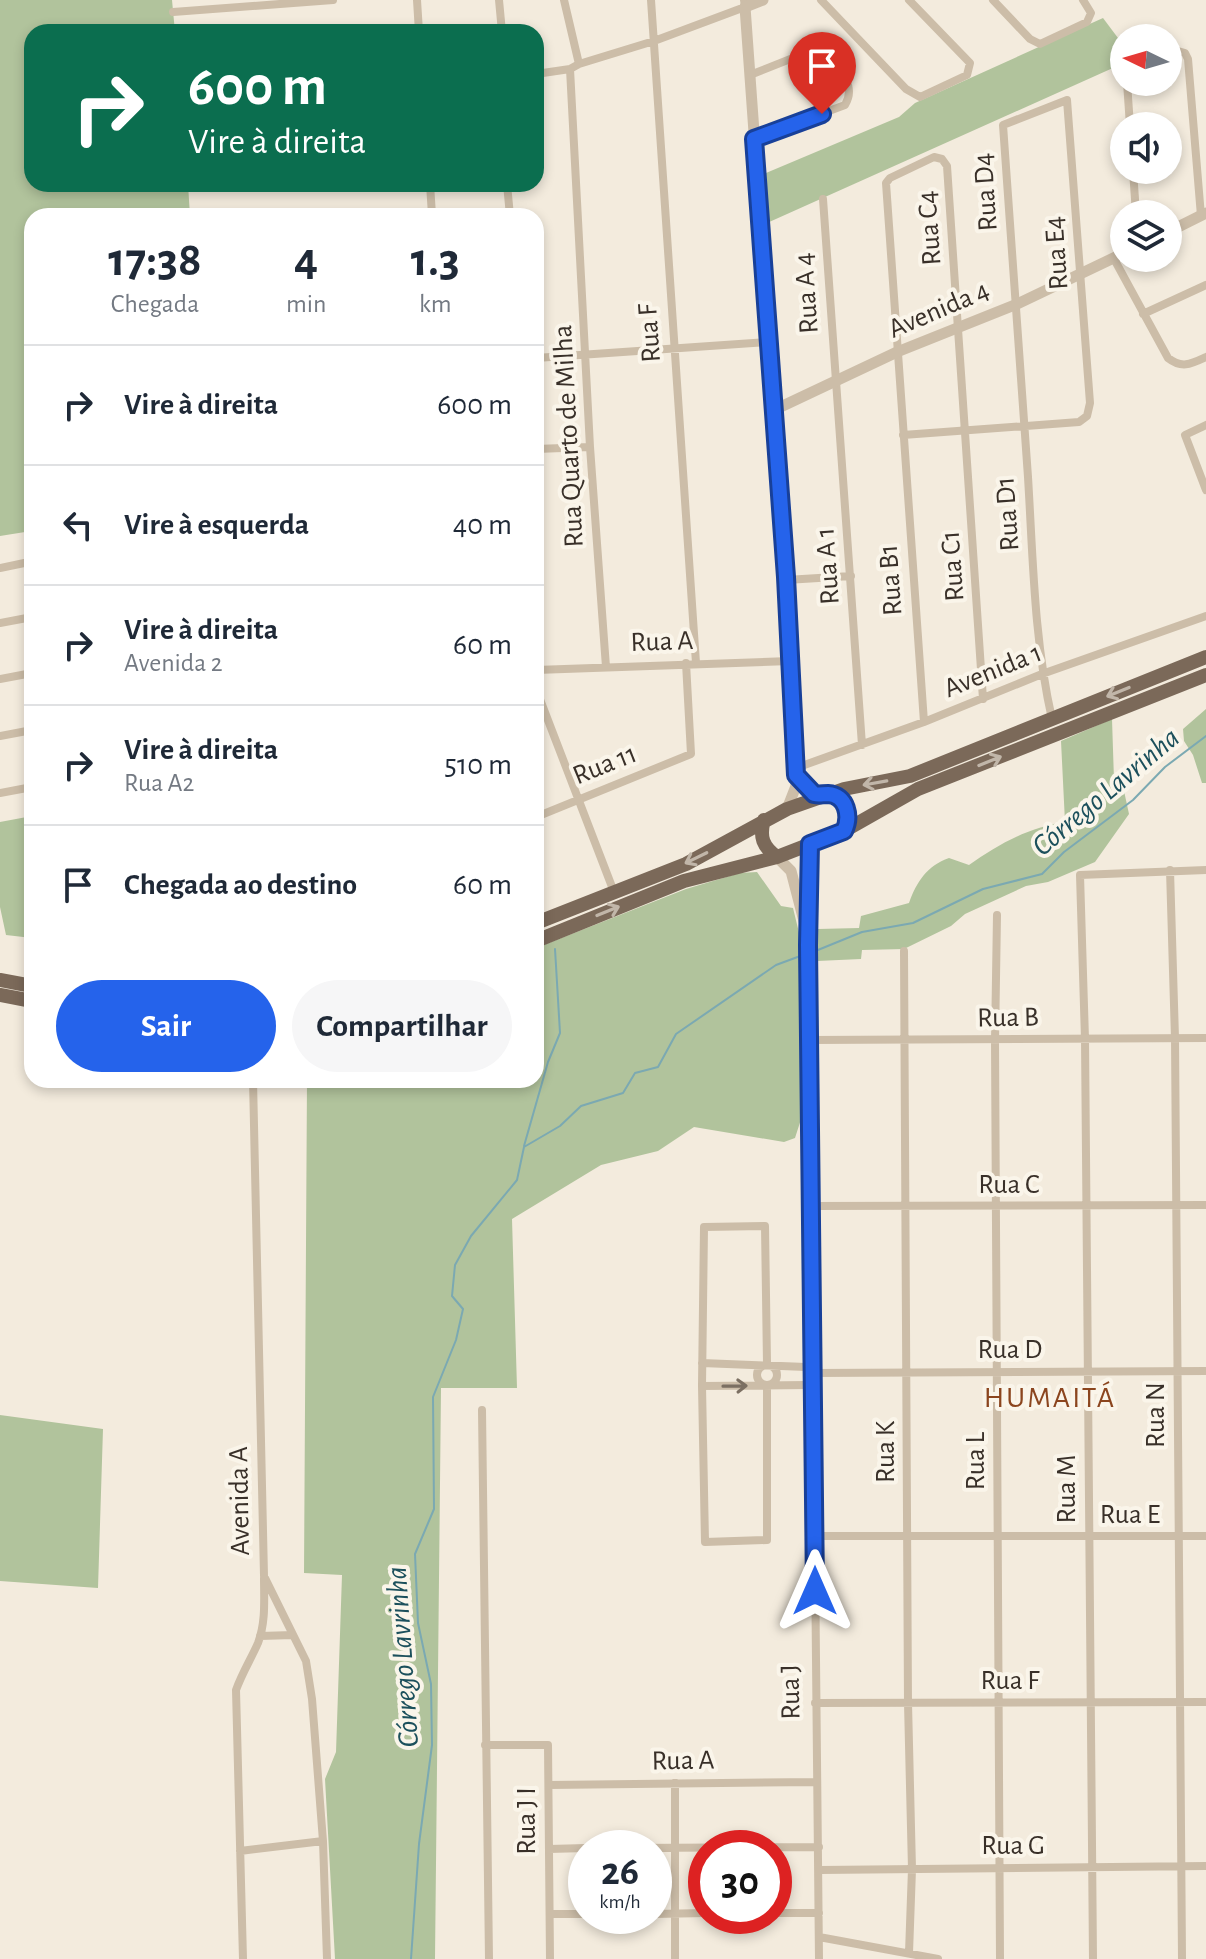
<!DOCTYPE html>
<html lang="pt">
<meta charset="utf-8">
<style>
body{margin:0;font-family:"Alegreya Sans",sans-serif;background:#f6f6f7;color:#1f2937;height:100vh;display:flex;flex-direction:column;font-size:30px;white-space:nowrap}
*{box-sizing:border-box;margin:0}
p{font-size:26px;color:#747a83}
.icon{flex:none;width:44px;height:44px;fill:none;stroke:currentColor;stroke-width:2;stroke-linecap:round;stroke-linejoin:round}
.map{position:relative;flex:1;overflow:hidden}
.details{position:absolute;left:24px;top:208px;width:520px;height:880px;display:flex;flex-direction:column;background:#fff;border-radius:24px;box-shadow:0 4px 12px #0003}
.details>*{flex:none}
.guide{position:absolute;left:24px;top:24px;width:520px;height:168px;border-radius:24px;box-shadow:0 4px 12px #0003;background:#0b6e4f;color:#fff;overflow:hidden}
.needle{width:52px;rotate:275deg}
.tools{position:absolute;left:1110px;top:24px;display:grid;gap:16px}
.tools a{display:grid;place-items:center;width:72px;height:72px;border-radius:50%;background:#fff;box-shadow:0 4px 12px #0003;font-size:40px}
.speed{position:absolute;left:568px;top:1830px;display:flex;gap:16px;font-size:40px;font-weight:700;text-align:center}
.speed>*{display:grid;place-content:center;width:104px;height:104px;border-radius:50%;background:#fff;box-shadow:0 4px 12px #0003;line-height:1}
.speed small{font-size:20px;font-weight:400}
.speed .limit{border:12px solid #d22;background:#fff;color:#111}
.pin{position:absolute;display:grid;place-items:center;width:68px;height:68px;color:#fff;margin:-82px -34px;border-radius:50% 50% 50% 0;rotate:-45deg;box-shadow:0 0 8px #0007}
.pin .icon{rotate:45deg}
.me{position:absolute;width:88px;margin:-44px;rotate:0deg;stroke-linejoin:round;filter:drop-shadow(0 0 6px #0008)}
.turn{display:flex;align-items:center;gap:28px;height:168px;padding:0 32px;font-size:36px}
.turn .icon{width:104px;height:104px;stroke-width:2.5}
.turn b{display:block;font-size:56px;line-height:68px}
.eta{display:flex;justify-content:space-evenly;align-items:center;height:136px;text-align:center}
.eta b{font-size:48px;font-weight:600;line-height:56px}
.action{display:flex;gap:16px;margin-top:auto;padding:16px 32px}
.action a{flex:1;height:92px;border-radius:48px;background:#2563eb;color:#fff;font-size:32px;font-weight:600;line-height:92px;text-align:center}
.action a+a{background:#f6f6f7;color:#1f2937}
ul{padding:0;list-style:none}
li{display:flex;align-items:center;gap:24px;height:120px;padding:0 32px;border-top:2px solid #e0e1e3}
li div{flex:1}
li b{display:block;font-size:30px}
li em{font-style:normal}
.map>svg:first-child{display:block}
</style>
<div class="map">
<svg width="1206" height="1959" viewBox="0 0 1206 1959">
<rect width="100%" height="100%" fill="#f3ebdd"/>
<!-- green -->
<path fill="#b1c39c" d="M0,0h172l3,32h-143v152h156l2,32h-158v330l-7,-14 -25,4z
M1103,18l21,28v17l-357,160 -1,-50 133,-56 16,-14z
M1206,709v74h-4l-9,-28 -9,-14 -1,-12z
M1112,719l2,61 10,11 5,23 -34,48 -47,20 -22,4 -61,28 -14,12 -47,23 -42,1 -1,9 -44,2 1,-32 41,-1 2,-12 48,-13c8,-22 18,-37 40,-45l20,7c28,-20 60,-38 96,-43l-4,-81z
M32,816v122l-26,-3 -6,-28v-85z
M757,872l24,34 12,2 10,41v164l-8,25 -11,4 -90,-15 -36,24 -57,14 -89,54 5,169h-76l-6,571h-100l-10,-180 11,-27 6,-177 -38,-2 3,-493h229v-132l150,-59 54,-16z
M0,1415l103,14 -5,159 -98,-7z"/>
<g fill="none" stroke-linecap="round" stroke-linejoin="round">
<!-- stream -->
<path stroke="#7ba9b2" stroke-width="2" d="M813,952l49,-20 51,-9 70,-34 59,-15 22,-22 69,-52 32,-33 41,-31
M524,1146l24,-84 12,-29 -5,-84
M411,1959l8,-115 13,-99 -1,-61 -13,-61 -3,-69 19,-45 -1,-112 23,-57 7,-31 -11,-13 3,-31 16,-29 46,-56 7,-33 36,-21 21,-20 42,-13 12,-20 23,-6 18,-33 100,-69 27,-10"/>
<!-- minor -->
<path stroke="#ccbda8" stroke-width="8" d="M417,0l2,32
M499,0l3,32
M564,0l15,64 75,-23 91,-34 -1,-7
M651,0l45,663
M821,0l85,89 14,8 47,-22 3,-12 -61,-63
M993,0l37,39 10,5 47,-22 4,-9 -8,-13
M173,12l160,-12
M1168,55l10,-4 7,2 3,6 13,157
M579,64l-9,5 20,378 16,220
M536,74l34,-5
M750,75l68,-27c15,17 41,34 27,57l-91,34
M1127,82l3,44
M1133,170l3,44
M430,184l2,31
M507,184l3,32
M823,199l39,546
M376,216l56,-4
M1113,257l55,101c14,11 23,6 38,-1
M1143,314l63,-29
M536,358l232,-16
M1206,425l-21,10 21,55
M903,435l176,-13 8,-6 3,-13 -23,-303 -64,25c9,118 17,235 25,352 5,81 6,163 24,242
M536,449l54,-2
M0,568l29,-6 3,6
M786,580l65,-4
M0,623l32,-6
M536,670l254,-9
M0,679l32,-6
M536,689l78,203
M924,722l-38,-539 4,-5 44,-21 8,2 5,7 36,533
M0,736l32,-6
M796,768l128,-46 118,-48 164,-58
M0,793l32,-6
M536,817l155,-63 -5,-91
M1170,870l5,168 7,921
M997,915l-2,126 5,918
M904,951l4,752 4,166 -3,84
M809,959l10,1000
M810,1040l396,-2
M253,1080l11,496 42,85 6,38 11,142 4,118
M812,1206l394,-1
M702,1363l104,4
M767,1364l-2,-138 -61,1 -2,159 3,156 62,-2v-155
M757 1375a10 10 0 1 1 20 0a10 10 0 1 1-20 0Z
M814,1373l392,-2
M702,1386l105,-1
M482,1410l7,549
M815,1536h391
M260,1636l33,-1
M815,1703l391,-1
M485,1745h63l2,214
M675,1783v176
M549,1785l268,-3
M628,1848l191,-1
M549,1849l37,-1
M240,1851l83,-10
M820,1870l386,-4
M774,1913h45
M550,1914h36
M654,1914l52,-1
M819,1937l119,22
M243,1959l-7,-269c6,-17 15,-31 22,-47 8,-21 6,-44 6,-65
M1093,1959l-8,-920 -5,-164 126,-5"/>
<!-- tertiary -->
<path stroke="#ccbda8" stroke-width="11" d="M763,0l-18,7 41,570 9,175 1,34 -9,23
M1168,232l38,-19
M772,411l125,-59 120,-48 107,-51
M797,775c8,11 12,18 26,21
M777,857l14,14 13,50
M809,959l1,-115"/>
<!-- primary -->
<path stroke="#7b6959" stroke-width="14" d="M828,794c18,6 24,20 16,37
M764,820c-5,17 -1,27 13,37
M536,923l150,-59 101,-55 57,-20 66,-13 296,-119
M536,941l148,-60 93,-24 67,-26 74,-42 288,-114
M0,980l32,6
M0,995l32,6"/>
</g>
<!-- one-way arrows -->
<defs><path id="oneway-shaft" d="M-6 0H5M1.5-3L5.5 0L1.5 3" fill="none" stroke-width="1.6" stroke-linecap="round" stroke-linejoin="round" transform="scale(2)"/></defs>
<g stroke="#c1b6a9">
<use href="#oneway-shaft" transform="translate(1118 692) rotate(158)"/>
<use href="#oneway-shaft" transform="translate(990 761) rotate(-22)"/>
<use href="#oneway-shaft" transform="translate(875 783) rotate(170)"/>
<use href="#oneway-shaft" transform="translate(696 858) rotate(154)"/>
<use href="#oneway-shaft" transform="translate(608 911) rotate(-22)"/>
</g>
<use stroke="#7b6f62" href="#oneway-shaft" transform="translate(735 1386) rotate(-1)"/>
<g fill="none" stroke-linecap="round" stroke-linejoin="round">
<!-- route casing -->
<g stroke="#184099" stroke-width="20">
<path id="route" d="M815,1591l-7,-646 2,-101 34,-13c7,-14 3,-36 -16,-37 -5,0 -9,1 -14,0l-18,-19 -10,-198 -32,-438 68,-25"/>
</g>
<!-- route -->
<use href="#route" stroke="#2563eb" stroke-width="14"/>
</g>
<g text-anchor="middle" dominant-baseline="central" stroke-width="8" stroke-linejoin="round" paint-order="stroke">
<!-- street labels -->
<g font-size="28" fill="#393029" stroke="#faf5ea">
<text transform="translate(986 192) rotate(-94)">Rua D4</text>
<text transform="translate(930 228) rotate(-94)">Rua C4</text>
<text transform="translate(1057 253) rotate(-94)">Rua E4</text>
<text transform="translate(807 293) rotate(-94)">Rua A 4</text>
<text transform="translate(939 310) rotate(-23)">Avenida 4</text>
<text transform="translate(650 333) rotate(-94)">Rua F</text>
<text transform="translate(569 436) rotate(-93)">Rua Quarto de Milha</text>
<text transform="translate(1008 514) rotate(-94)">Rua D1</text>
<text transform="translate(828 566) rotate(-94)">Rua A 1</text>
<text transform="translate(953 566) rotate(-94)">Rua C1</text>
<text transform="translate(891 580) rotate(-94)">Rua B1</text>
<text transform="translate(662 642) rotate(-2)">Rua A</text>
<text transform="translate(993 671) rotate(-22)">Avenida 1</text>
<text transform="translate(605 765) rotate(-22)">Rua 11</text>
<text transform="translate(1008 1018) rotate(-1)">Rua B</text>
<text x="1009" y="1185">Rua C</text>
<text x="1010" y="1350">Rua D</text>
<text transform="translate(1156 1415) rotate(-90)">Rua N</text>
<text transform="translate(886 1452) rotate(-90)">Rua K</text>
<text transform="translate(976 1461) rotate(-90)">Rua L</text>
<text transform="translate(1067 1489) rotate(-90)">Rua M</text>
<text transform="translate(240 1501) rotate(-91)">Avenida A</text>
<text x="1130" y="1515">Rua E</text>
<text x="1010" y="1681">Rua F</text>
<text transform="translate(791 1692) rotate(-91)">Rua J</text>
<text transform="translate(683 1761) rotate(-1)">Rua A</text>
<text transform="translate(527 1821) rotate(-90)">Rua J I</text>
<text x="1013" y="1846">Rua G</text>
</g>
<!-- water labels -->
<g font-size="30" font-style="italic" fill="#1c505c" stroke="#faf5ea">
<text transform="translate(1106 792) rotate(-40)">Córrego Lavrinha</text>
<text transform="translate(403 1657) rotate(-94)">Córrego Lavrinha</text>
</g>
<!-- neighbourhood labels -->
<g font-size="30" letter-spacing="2" fill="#8b451e" stroke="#faf5ea">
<text x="1050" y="1398">HUMAITÁ</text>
</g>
</g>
</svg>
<div class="tools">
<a><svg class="needle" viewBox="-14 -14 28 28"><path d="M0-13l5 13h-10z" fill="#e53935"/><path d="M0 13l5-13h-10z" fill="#747a83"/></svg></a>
<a><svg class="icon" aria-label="sound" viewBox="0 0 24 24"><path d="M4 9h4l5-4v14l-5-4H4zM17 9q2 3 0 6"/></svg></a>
<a><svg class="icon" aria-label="layers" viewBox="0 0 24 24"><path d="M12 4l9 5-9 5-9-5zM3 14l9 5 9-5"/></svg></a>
</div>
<div class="speed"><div>26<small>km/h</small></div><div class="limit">30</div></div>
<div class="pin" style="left:822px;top:114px;background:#d93025"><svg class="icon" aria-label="arrive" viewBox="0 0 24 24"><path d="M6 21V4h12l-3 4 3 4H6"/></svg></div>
<svg class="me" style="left:815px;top:1591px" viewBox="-20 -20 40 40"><path d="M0-17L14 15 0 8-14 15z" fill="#2563eb" stroke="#fff" stroke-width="4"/></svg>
<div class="guide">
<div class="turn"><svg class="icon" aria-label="right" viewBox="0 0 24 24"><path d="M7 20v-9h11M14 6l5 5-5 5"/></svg><div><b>600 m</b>Vire à direita</div></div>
</div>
<section class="details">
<div class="eta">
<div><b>17:38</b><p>Chegada</p></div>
<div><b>4</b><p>min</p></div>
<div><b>1.3</b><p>km</p></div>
</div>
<ul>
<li><svg class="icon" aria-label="right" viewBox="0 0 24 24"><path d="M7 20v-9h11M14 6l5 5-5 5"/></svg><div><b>Vire à direita</b></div><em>600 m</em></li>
<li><svg class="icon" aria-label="left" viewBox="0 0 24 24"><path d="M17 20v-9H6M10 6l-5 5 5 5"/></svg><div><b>Vire à esquerda</b></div><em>40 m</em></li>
<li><svg class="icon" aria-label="right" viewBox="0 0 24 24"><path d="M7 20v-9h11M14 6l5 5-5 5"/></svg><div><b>Vire à direita</b><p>Avenida 2</p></div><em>60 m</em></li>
<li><svg class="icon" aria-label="right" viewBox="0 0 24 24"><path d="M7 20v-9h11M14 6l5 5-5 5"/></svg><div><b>Vire à direita</b><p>Rua A2</p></div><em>510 m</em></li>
<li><svg class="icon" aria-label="arrive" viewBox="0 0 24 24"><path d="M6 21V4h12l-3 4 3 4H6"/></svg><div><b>Chegada ao destino</b></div><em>60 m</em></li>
</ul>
<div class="action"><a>Sair</a><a>Compartilhar</a></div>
</section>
</div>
